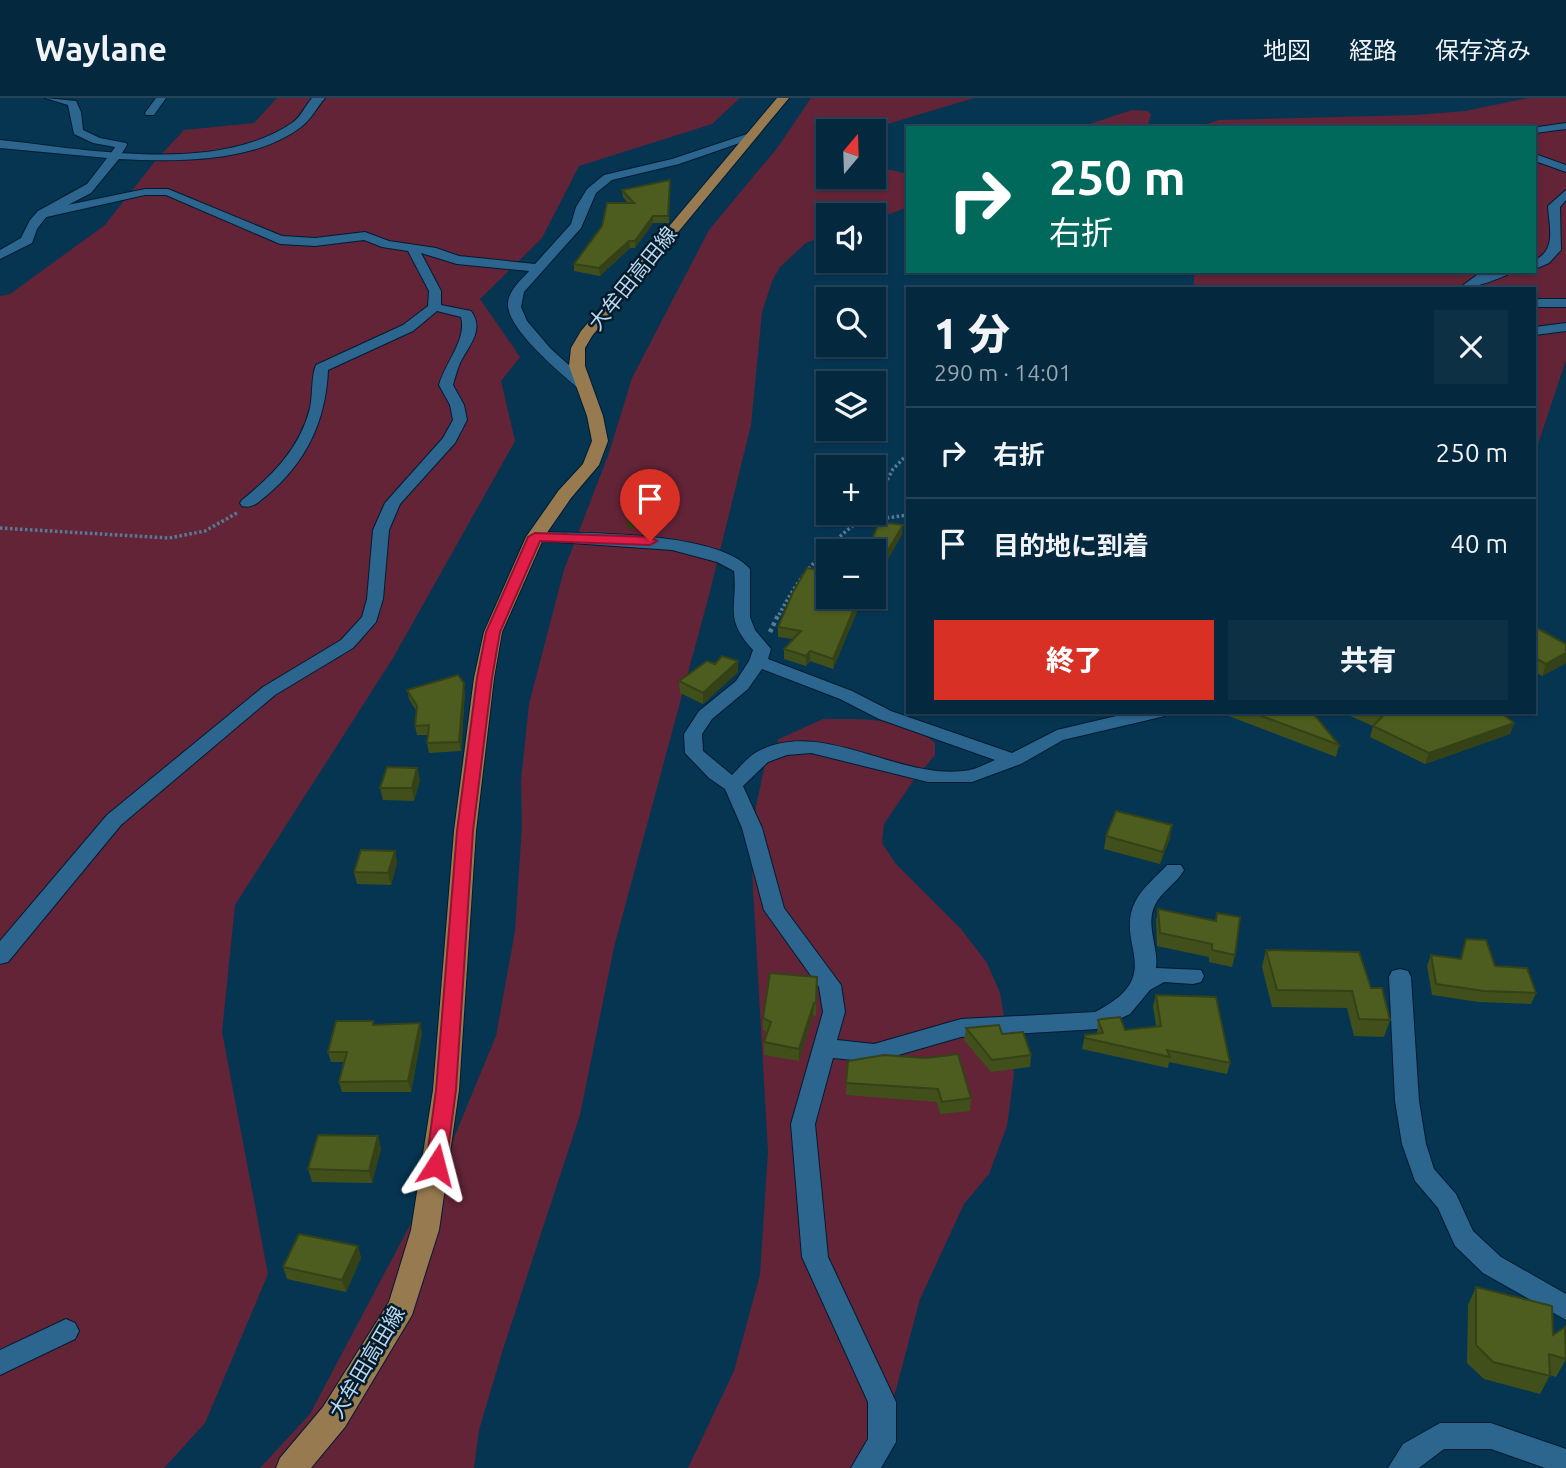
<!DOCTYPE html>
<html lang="ja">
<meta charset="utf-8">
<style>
body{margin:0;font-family:Ubuntu,"Noto Sans JP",sans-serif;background:#0d3045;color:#f1f3f6;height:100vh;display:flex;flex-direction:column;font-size:26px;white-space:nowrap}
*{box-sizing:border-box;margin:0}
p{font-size:23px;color:#97a6b0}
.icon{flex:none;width:38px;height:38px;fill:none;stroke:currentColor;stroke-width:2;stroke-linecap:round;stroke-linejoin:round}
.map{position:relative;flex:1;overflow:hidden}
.drawer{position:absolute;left:906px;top:189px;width:630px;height:427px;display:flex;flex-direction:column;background:#04283e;border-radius:0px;box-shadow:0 2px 5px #0004,0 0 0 2px #254458}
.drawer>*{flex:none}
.guide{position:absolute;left:906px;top:28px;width:630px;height:147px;border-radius:0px;box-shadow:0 2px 5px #0004,0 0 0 2px #254458;background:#00695c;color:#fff;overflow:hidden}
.needle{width:46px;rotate:19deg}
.tools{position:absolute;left:816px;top:21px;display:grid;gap:14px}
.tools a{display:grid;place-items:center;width:70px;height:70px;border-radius:0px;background:#04283e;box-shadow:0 2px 5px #0004,0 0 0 2px #254458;font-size:35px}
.pin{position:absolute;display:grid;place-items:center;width:60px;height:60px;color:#fff;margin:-72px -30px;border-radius:50% 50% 50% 0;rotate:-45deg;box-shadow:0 0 7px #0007}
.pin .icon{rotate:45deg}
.me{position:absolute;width:77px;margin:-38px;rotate:9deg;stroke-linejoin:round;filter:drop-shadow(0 0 5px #0008)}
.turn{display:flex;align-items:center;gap:24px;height:147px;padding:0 28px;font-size:32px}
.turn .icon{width:91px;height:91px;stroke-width:2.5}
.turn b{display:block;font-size:49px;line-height:60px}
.round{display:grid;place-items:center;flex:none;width:74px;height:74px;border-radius:0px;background:#0d3045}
.overview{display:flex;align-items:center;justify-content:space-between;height:119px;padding:0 28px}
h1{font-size:42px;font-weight:800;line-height:52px}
.cta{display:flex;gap:14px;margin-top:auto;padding:14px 28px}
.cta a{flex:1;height:80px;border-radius:0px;background:#d93025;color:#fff;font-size:28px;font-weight:800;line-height:80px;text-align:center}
.cta a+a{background:#0d3045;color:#f1f3f6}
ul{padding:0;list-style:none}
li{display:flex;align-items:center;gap:21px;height:91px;padding:0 28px;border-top:2px solid #254458}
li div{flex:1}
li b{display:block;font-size:26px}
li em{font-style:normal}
header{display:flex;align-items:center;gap:42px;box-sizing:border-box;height:98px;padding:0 35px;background:#04283e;border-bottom:2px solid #254458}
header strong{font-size:33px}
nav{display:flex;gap:38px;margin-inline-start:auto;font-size:24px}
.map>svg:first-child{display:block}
</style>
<header>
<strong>Waylane</strong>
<nav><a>地図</a><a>経路</a><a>保存済み</a></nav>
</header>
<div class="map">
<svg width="1566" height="1370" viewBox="0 0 1566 1370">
<rect width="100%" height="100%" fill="#063552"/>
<!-- green -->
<path fill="#632438" d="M277,0h463l-28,26 -133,42 -37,72 -62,61 40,58 -19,24 14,60 -122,217 -158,247 -13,127 46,242 -63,149 -41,45h-164v-1172l10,-2 95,-69 51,-65 28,-30 70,-7z
M811,0h163l-110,33h-36v46h45v-11l35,8v33l-35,13v-5h-45v20l-22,8 -26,24 -8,14 -10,31 -11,113 -42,170 -95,352 -34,168 -77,234 -24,81 -5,38h-214l50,-54 136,-257 50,-121 19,-105 7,-105 -1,-45 8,-77 35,-134 45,-117 23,-75 77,-148 69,-83z
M1528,0h38v262l-31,93v-164h-342l2,-18h340v-143h-339l23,-8 198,-5 48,-4z
M1132,12l15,1 4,3 -4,14h-69z
M823,621c35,0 85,-3 112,24v12l-22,26 -29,43 -2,19 14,21 65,65 26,34 13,30 14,81 -7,52 -18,48 -25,30 -44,95 -38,143 -3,26h-191l46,-97 26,-96 8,-123 -18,-317 15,-71 14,-25z"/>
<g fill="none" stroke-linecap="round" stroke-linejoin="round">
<!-- street casing -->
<g stroke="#001b30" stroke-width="2">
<path id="street" d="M45,0l31,3 5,11 2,18 17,8 26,5 1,2 -8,13 -10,-2 6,-9 -22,-4 -19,-9 -6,-29z
M156,0h10l-12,17h-8l-1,-2z
M1566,25v6l-31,4v-5h-4z
M750,35l5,3 -1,2 -75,26 -67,16 -16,13 -15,35 -57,64 -3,15 6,14 24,28 38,34v6h-10c-18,-16 -74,-61 -71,-87 2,-13 13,-22 21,-31l-72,-7 -36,-11 20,38v14l30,6c14,19 -2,34 -11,52 -3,7 -5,15 -7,22l11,20 3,15 -12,23 -55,61 -11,26 -6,69 -7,23 -23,26 -78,47 -154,130 -113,137 -8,2v-23l107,-126 156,-128 78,-47 21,-23 5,-18 6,-69 12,-27 58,-65 10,-18 -3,-15 -11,-20c7,-24 28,-45 22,-68l-24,-6 -24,20 -85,39c-2,51 -22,93 -62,126 -8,6 -13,13 -24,10l-2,-3 2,-3c31,-25 58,-52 68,-92 3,-14 1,-31 6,-43l87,-40 25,-19 1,-15 -21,-40 -26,-4 -18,-7 -49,6 -35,-2 -114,-49h-21l-103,23 -6,-4 2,-3 107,-22h23l114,47 33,2 50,-6 24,9 47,7 23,8 76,8 36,-40 5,-17 11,-18 17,-14 68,-16z
M1535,56l31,11v7l-31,-11z
M1566,92v10l-6,7 1,43 -12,13 -14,6v-9c22,-11 14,-33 13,-54z
M1492,173h22c-10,7 -44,18 -56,18l19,-14z
M1535,201h31v8h-31z
M1566,225v8l-31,4v-8z
M535,434c48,1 183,-1 215,37v48l5,13 16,19 -3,10 84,32 39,20 121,42 45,-23 76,-18h35l-3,4 -102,24 -42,24 -49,18h-44l-117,-29 -24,2 -19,7 -25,24 19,42 22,80 57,77 4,27 -8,28 37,4 87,-25 134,-7c73,-37 19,-67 40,-110 7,-14 22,-26 32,-37h14l3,5c-7,13 -23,22 -29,35 -10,20 4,43 1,63l45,2 3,6 -3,6 -8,2 -29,-2 -14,8 -20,24 -32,15 -137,8 -87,25 -41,-4 -18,66 13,133 68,145v40l-15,26h-30l17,-29v-37l-66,-145 -11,-133 32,-112 -4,-25 -55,-77 -22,-82 -17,-39 -16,-11 -24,-25 -1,-19 15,-23 37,-30 13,-20 4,-11c-30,-33 -15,-42 -19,-79l-17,-9 -45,-12 -143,-10 -2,-3 2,-3zM762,571l78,30 39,20 116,41c-8,3 -16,8 -25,10 -70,13 -149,-55 -215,-17 -8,5 -16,15 -23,22l-29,-24 -1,-17 10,-15 36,-30z
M1400,871l8,2 3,6 8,124 7,43 8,25 22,25 17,37 28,26 65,37v26l-83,-47 -28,-27 -17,-38 -23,-27 -13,-37 -7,-43 -6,-124 3,-6z
M66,1221l9,4 4,8 -4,8 -75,36v-25z
M1440,1325h51l75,26v19h-21l-54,-19h-47l-25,19h-31l15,-24z"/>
</g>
<!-- secondary casing -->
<g stroke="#001b30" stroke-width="2">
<path id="secondary" d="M312,0h13c-8,9 -14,22 -24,29 -47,36 -126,35 -182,32l-28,34 -44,23 -10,13 -5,14 -32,16v-9l21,-12 9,-18 8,-9 49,-27 20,-26 -107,-10v-8c87,9 215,35 292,-17 9,-6 13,-17 20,-25z"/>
</g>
<!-- primary casing -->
<g stroke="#001b30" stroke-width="2">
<path id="primary" d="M777,0h12l-197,238 -7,12v18l18,50 5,25 -9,24 -28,33 -27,39 -42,95 -8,46 -18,153 -17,259 -20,140 -27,85 -67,112 -34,41h-35l4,-10 43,-51 66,-105 22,-72 22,-140 21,-259 20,-153 10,-46 42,-95 33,-47 24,-26 9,-23 -5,-25 -18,-50 2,-18 10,-17z"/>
</g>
<!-- path-far1 -->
<path stroke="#557c96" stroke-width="3.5" stroke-dasharray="2.5 2.5" stroke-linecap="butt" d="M873,408l20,-37 15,-15
M857,424l51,-7
M0,430l169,10 36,-7 32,-18
M779,517c21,-42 52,-75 91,-102"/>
<!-- path -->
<path stroke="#557c96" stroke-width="4.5" stroke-dasharray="3.5 3.5" stroke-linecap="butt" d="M770,534l9,-19"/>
<!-- street -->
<use href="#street" fill="#2c658e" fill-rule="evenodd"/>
<!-- secondary -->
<use href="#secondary" fill="#2c658e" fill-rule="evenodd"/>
<!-- primary -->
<use href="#primary" fill="#977a50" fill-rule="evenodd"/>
</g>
<!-- wall -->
<path fill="#41501b" d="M670,82l-1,43h-16l-18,25h-5l-30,28 -26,-5v-7l54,-61 -5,-6 -1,-7z
M1078,173h19l-2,3z
M827,473l1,26h39l-4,6 -2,-1 -28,67 -23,-8 -4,5 -22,-7v-10l9,-10 -15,-2v-10z
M1535,529l31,17v19l-24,13 -7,-4z
M715,566l23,8 -35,32 -23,-11 -1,-12z
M407,592l58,2 -4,59 -32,2 -2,-10 1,-8h-11l-2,-9 2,-14 -8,-13z
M1218,614h94l27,33 -3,12z
M1317,614h10l-1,4z
M1341,614h159l14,11 -4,11 -85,30 -55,-27 3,-11z
M417,670l3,12 -6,21 -31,-1 -3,-12z
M1106,738l64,2 -10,26 -56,-15z
M395,753l2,12 -6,22 -34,-1 -3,-12z
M1158,811l57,12 2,-8 18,42 -3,12 -23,-5v-5l-52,-11 -1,-25z
M1466,841l29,27 41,27 -5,11 -52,-2 -47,-7 -5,-29 4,-11 29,4z
M1266,852l105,38 19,32 -6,17 -30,-1 -7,-28 -75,-1 -10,-40z
M817,879l-1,39 -3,-1 -14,46 -35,-6v-13l4,-9 -5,-3v-12z
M1156,897l74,68 -3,11 -58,-12 -1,6 -86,-19 3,-14 12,-1 1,-14 27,10 31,-4 -3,-20z
M374,927l48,8 -11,59h-69l-3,-10 5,-20h-13l-3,-10z
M966,930l36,6 29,21 -1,12 -39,5 -27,-32z
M926,960l45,40 -1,13 -30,3 -3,-12 -91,-7 2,-34z
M378,1038l3,13 -9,34 -60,-1 -4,-13z
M358,1148l3,12 -15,34 -59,-13 -4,-12z
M1476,1189l77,48 12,-8 1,32 -10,18 -6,-2 -10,19 -56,-15 -17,-16 1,-58z"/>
<!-- shaded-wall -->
<path fill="#354116" d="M653,118v7l-18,25v-7z
M629,143l1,7 -30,28 -1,-8z
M669,392l1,31 -43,8v-11z
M903,427l-1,10 -29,50v-9z
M859,499h2v5l-28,67v-10z
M810,553v10l-4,5v-10z
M1566,555v10l-24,13 4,-12z
M738,563v11l-35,32v-11z
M464,585l1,9 -4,59 -2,-9z
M1514,625l-4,11 -85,30 4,-11z
M417,670l3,12 -6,21 -2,-13z
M1172,727l-2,13 -10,26 3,-12z
M395,753l2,12 -6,22 -3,-12z
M814,905l-1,12 -14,46v-12z
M420,925l2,10 -11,59 -3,-11z
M378,1038l3,13 -9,34 -3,-12z
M358,1148l3,12 -15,34 -4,-12z"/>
<!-- building -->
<path fill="#4c5d1f" stroke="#354116" stroke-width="2" d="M670,82l-2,36h-15l-18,25h-6l-30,27 -25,-4 28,-38 5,-23h27l-12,-13z
M669,392v20l-42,8 -4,-26z
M879,424l24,3 -30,51v-25h-5z
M807,470l20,3 1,-1v27h31l-26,62 -23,-8 -4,5 -22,-7 17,-18 -23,-4 15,-35z
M1535,529l31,17v9l-20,11 -11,-6z
M722,558l16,5 -35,32 -24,-12 28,-20 8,3z
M458,577l6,8 -5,59 -32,1 2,-18 -14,1 2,-20 -10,-16z
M1251,614h61l27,33z
M1371,614h129l14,11 -85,30 -56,-27 9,-9z
M387,669l30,1 -5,20h-32z
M1116,713l56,14 -9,27 -57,-16z
M361,752l34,1 -7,22 -34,-1z
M1158,811l58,12 1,-8 23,4 -5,38 -23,-5v-6l-52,-11z
M1466,841l20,1 9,26 32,2 9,25 -52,-2 -48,-7 -5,-29 30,4z
M1266,852l93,2 12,36h11l8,32 -31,-1 -7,-28 -75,-1z
M770,875l47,4 -1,26h-2l-15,46 -35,-7 7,-20 -8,-4z
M1156,897l60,2 14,66 -63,-13 3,7 -85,-19v-3l18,-2 -5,-13 4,-1 18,-2 5,13 36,-4z
M336,923h37v4l47,-2 -12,58 -69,1 8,-30h-19z
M999,927l3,9 21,-2 8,23 -39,5 -26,-32z
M958,956l13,44 -29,4 -4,-13 -92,-6 2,-22 36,-6 42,3z
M318,1037l60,1 -9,35 -61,-2z
M299,1136l59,12 -16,34 -59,-13z
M1476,1189l76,19 1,29 12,-8 1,32 -17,-5 1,22 -57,-14 -17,-17z"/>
<!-- route -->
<path fill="#e11d48" stroke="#92132f" stroke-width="2" d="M535,435l115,4 7,4 -7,4 -110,-4 -40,91 -8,46 -19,153 -17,259 -10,75 -3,6 -7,2 -7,-2 -3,-6 10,-75 21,-259 20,-153 9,-46 42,-95z"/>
<g text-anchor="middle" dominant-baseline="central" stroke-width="5" stroke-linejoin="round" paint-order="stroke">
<!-- street labels -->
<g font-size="21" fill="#bbd7ee" stroke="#041b2c">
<text transform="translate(632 180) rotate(-51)">大牟田高田線</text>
<text transform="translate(366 1264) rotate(-59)">大牟田高田線</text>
</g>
</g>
</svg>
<div class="tools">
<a><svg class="needle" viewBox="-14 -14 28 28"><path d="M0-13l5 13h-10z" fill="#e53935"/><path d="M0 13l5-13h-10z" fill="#97a6b0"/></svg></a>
<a><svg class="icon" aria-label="sound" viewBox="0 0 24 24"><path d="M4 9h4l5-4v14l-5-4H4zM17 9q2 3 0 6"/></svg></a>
<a><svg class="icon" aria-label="search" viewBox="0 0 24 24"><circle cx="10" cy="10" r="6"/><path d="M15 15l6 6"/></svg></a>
<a><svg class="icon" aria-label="layers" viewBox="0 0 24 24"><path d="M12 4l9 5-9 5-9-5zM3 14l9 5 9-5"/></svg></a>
<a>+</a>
<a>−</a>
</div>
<div class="pin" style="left:650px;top:443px;background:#d93025"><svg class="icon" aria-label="arrive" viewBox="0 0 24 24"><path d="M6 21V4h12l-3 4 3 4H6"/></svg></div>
<svg class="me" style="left:436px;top:1067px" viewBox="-20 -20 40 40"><path d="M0-17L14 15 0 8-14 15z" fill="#e11d48" stroke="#fff" stroke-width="4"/></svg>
<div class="guide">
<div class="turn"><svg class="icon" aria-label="right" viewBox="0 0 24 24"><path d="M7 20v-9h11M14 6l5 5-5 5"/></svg><div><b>250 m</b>右折</div></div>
</div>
<section class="drawer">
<div class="overview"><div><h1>1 分</h1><p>290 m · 14:01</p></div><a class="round"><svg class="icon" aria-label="close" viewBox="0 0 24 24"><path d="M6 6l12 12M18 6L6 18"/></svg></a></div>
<ul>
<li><svg class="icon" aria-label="right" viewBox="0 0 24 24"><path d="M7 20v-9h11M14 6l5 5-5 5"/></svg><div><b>右折</b></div><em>250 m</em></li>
<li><svg class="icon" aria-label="arrive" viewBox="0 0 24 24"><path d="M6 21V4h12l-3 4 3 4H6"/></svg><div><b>目的地に到着</b></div><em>40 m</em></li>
</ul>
<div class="cta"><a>終了</a><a>共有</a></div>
</section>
</div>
